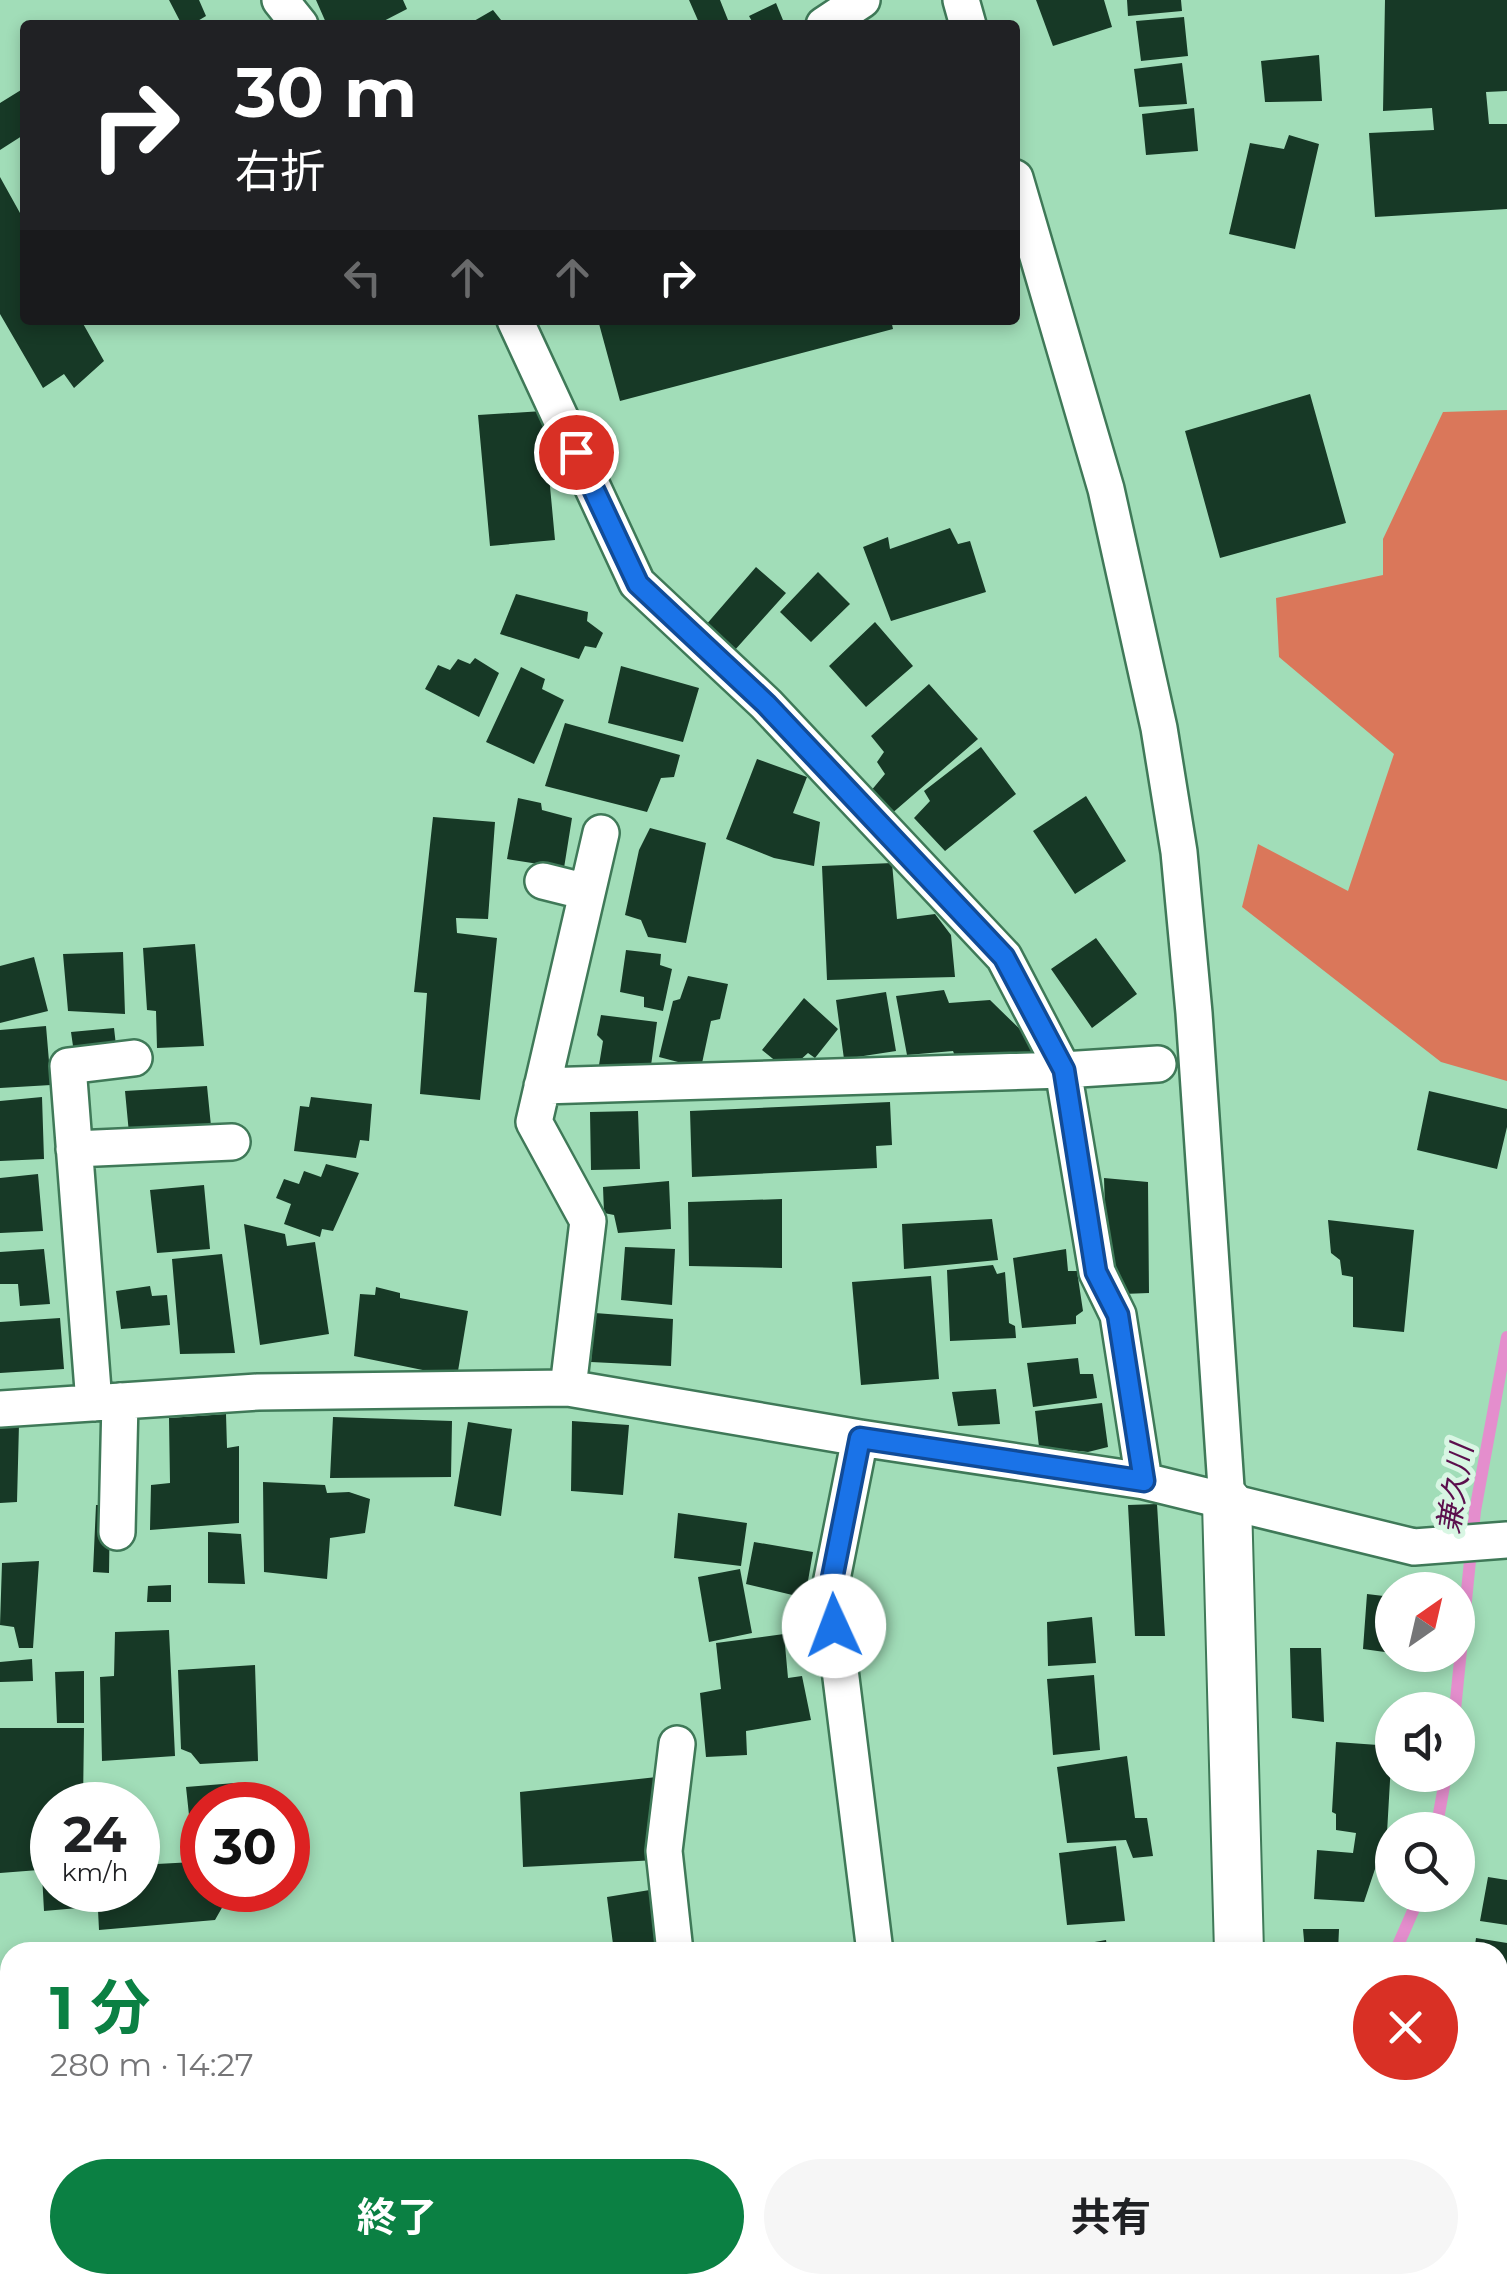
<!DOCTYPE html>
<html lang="ja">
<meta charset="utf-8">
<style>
body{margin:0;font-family:Montserrat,"Noto Sans JP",sans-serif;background:#f6f6f6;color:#202124;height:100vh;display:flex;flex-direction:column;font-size:38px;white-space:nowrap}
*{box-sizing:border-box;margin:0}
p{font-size:32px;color:#757577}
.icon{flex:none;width:55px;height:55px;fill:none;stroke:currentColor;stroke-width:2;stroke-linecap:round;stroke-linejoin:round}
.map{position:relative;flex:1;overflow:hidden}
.drawer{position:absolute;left:0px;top:1942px;width:1508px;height:352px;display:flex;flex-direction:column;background:#fff;border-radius:30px 30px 0 0;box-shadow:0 5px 15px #0003}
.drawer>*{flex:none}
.hud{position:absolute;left:20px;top:20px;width:1000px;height:305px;border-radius:10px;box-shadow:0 5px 15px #0003;background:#202124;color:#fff;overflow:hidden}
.needle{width:65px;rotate:34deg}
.controls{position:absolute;left:1375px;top:1572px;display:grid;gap:20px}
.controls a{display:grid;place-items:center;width:100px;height:100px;border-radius:50%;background:#fff;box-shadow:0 5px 15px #0003;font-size:50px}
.speed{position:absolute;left:30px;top:1782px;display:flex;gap:20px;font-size:50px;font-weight:700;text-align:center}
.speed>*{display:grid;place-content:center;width:130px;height:130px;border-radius:50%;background:#fff;box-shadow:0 5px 15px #0003;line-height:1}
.speed small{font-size:25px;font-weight:400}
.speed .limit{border:15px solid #d22;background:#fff;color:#111}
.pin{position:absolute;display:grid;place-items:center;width:85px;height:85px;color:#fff;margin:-42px;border:5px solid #fff;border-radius:50%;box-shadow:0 2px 10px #0007}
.me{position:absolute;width:110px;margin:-55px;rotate:358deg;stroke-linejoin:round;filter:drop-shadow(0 0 8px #0008)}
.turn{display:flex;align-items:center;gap:35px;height:210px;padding:0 50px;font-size:45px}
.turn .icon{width:130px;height:130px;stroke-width:2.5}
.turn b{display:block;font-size:70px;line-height:85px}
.lanes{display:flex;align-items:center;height:95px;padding:0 50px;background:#0003;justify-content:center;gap:50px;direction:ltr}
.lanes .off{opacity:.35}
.round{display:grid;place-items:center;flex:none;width:105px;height:105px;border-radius:52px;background:#f6f6f6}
.overview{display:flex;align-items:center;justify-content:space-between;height:170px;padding:0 50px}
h1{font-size:60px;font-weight:700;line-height:75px;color:#0b8043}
.cta{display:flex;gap:20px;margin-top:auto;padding:20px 50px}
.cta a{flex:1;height:115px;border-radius:60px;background:#0b8043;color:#fff;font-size:40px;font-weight:700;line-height:115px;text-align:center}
.cta a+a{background:#f6f6f6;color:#202124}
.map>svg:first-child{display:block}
</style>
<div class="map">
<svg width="1507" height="2294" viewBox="0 0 1507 2294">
<rect width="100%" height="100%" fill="#a1ddb8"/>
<!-- forest -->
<path fill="#da775a" d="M1507,410v671l-66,-19 -199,-155 16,-63 90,47 46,-137 -115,-97 -3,-59 107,-23v-36l60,-127z"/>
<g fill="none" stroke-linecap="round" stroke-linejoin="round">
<!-- stream -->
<path stroke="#e48ecd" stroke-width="12" d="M1455,1710l20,-199 32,-174
M1436,1830l10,-55
M1395,1952l25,-57"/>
</g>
<!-- building -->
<path fill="#173926" d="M169,0h30l7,16 -15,9h-9z
M316,0h87l4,9 -31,16h-49z
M689,0h31l10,25h-30z
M1036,0h68l8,27 -59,19z
M1127,0h54l1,11 -54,5z
M1385,0h122v91l-21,1 3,32h18v85l-132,8 -6,-84 65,-3 -2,-22 -49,3z
M776,3l9,22h-31l-5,-9z
M493,10l12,15h-38z
M1184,17l4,39 -47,5 -5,-40z
M1319,55l3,46 -57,1 -4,-41z
M1182,63l5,41 -48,3 -5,-38z
M21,90l4,7v37l-25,16v-47z
M1194,108l4,43 -52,4 -4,-41z
M1289,135l30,9 -24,105 -66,-15 21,-91 34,6z
M0,177l25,45v98h56l23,41 -30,27 -10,-14 -21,14 -43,-74z
M598,320h293l2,9 -273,72z
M1310,394l36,129 -126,35 -35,-127z
M543,411l12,129 -65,6 -12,-131z
M950,528l8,16 12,-3 16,51 -95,29 -28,-74 25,-10 2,12z
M756,567l30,26 -52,58 -29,-25z
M818,572l32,32 -39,38 -31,-30z
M516,594l72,18 -1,9 16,12 -7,15 -11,-2 -6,13 -79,-25z
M875,622l38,44 -47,41 -37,-41z
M475,658l24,15 -20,44 -54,-28 13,-24 12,5 8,-11 12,5z
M621,666l78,22 -16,54 -75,-19z
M521,667l24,12 -3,10 22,11 -30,64 -48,-22z
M929,684l49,55 -88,76 -20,-23 15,-18 -8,-12 7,-10 -13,-16z
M565,723l115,32 -6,22 -13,1 -14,34 -102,-26z
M981,747l35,47 -71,57 -31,-33 16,-17 -6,-10z
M757,759l50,18 -14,36 27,9 -6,44 -40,-8 -48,-19z
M1086,796l40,65 -51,33 -42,-63z
M518,798l23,5 1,7 30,8 -8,50 -57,-9z
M433,817l62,5 -7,97 -32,-1 1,15 40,5 -17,162 -60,-6 7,-101 -13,-1z
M650,828l56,15 -20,100 -38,-6 -7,-17 -16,-5 14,-65z
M892,863l5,56 38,-5 16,21 4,42 -128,3 -5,-114z
M1096,938l41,56 -45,34 -41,-59z
M195,944l9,102 -47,2 -1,-37 -9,-1 -4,-62z
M626,950l35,4 -1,11 12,4 -9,42 -19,-4v-10l-24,-5z
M123,952l2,62 -57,-3 -5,-57z
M34,957l14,54 -48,12v-57z
M688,976l40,8 -8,35 -9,2 -10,47 -42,-11 14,-56 7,-2z
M944,990l5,13 41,-3 41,40 3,18 -76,6 -5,-13 -46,4 -11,-59z
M886,992l10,59 -52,8 -8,-59z
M804,998l34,31 -23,29 -7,-5 -20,18 -26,-21z
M601,1015l56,7 -8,58 -51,-9 5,-30 -6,-6z
M46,1026l5,59 -51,3v-58z
M114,1028l4,35 -42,4 -5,-35z
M207,1086l5,50 -82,8 -5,-53z
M1429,1091l78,18v18l-10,42 -80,-19z
M42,1097l2,62 -44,2v-60z
M311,1097l61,7 -3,37 -9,-1 -4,18 -62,-7 6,-45 9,1z
M890,1102l2,43 -16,1 1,22 -185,9 -2,-66z
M638,1111l2,58 -49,1 -1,-58z
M326,1164l33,9 -26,58 -11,-2 -2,8 -36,-13 7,-20 -15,-6 8,-19 15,5 5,-13 17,6z
M38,1174l5,57 -43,2v-55z
M1104,1178l44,4 1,111 -26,1 -16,-20z
M669,1181l2,48 -53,4 -4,-18 -10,-2 -1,-26z
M204,1185l6,64 -53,4 -7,-63z
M782,1199v69l-93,-2 -1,-64z
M992,1219l6,41 -94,9 -2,-45z
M1328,1220l86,10 -10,102 -51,-5v-50l-11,-2 -2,-15 -9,-7z
M244,1224l41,10 2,12 28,-4 14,92 -69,11z
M625,1247l50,2 -3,56 -51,-5z
M44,1249l6,55 -30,2 -2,-22h-18v-32z
M1066,1249l2,22h9l6,40 -7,5v8l-54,4 -9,-70z
M222,1254l13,99 -55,1 -8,-95z
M993,1265l4,9 8,-2 4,51 6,3 1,12 -66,3 -3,-71z
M931,1276l8,103 -78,6 -9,-103z
M150,1286l2,10 15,-1 3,30 -49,4 -5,-38z
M376,1287l24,6v5l68,13 -11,66 -103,-21 6,-62 15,1z
M595,1313l78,6 -2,47 -80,-4z
M60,1318l4,51 -64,4v-51z
M1078,1358l2,16h13l4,24 -64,9 -6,-44z
M996,1389l4,35 -42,2 -6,-34z
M1102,1403l6,44 -20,5 -49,-5 -4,-36z
M226,1414l1,34 12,-2v77l-89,7 1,-45 19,-2 -1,-65z
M333,1417l119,4 -1,56 -121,1z
M572,1421l57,4 -6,70 -52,-4z
M468,1422l44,7 -11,87 -47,-10z
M19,1424l-2,78 -17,1v-78z
M263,1482l62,3 2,8 22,-1 21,7 -5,34 -35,5 -3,41 -63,-7z
M1157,1504l8,132h-30l-7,-131z
M96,1505h14l-1,68 -16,-1z
M678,1513l69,10 -6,43 -67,-8z
M208,1532l33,2 4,50 -37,-1z
M754,1542l59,10 -8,46 -59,-14z
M39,1561l-6,87h-14l-5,-21 -14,-2 2,-62z
M740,1569l12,64 -43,9 -11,-65z
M171,1585v17h-24l1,-16z
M1367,1594l25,3v56l-29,-4z
M1092,1617l4,46 -48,3 -1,-44z
M169,1630l6,126 -73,5 -2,-84 14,-1 1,-44z
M784,1634l4,44 14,-2 9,44 -65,11 1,24 -41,2 -6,-64 21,-4 -5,-46z
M1290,1648h31l3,74 -32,-4z
M32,1659l1,22 -33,1v-20z
M255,1665l3,96 -58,3 -9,-11 -10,-4 -3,-79z
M84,1671v52h-27l-2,-51z
M1094,1675l6,75 -47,5 -6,-76z
M0,1728h84l-1,77h-31v64l-52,4z
M1336,1742l56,4 -5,87 -23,69 -50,-3 3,-49 36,3 3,-20 -20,-3v-16l-4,-2z
M1127,1756l8,62h12l6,38 -20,2 -7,-18 -59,3 -10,-76z
M666,1776l-9,84 -134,7 -3,-75z
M235,1783l3,22h-36v85h30l-17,30 -116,10 -2,-40h41v-25l56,-3 -8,-75z
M1116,1846l9,75 -58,4 -8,-72z
M52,1873v17h38v17l-46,4 -2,-37z
M1488,1877l19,3v45l-27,-4z
M668,1887l9,65h-63l-7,-55z
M1303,1929h36l-1,23h-33z
M1476,1938l31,5v45l-9,-2v-34h-24z
M1106,1940l2,12h-41l-1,-5z
M1498,2001l9,1v45l-9,-2z
M0,2002h10v116h-10z
M1498,2108h9v33l-5,21h-4z
M1507,2167v47l-9,4v-47z
M0,2228h10v57h20v7l-30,-1z
M1507,2231v41l-9,-22v-15z
M45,2285h82l1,6 -83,-1z
M158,2285h68v8l-68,-5z
M480,2285h64l1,9h-64z
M653,2285h66v9h-66z
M732,2285h67v9h-67z
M809,2285h75v9h-75z
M930,2285h94v9h-94z
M1081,2285h67v9h-67z"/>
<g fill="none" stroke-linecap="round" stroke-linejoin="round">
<!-- street casing -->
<g stroke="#3f7958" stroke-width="40">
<path id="street" d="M280,0l20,25
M961,0l7,25
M824,25l38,-25
M1015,178l91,311 53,239 20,124 15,161 33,489
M515,320l122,263 129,121 238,253 59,113 34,202 21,43 26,166
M543,881l44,11
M542,1086l521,-16 95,-6
M74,1149l158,-7
M568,1388l20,-167 -54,-99 67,-289
M94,1403l-26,-337 66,-8
M0,1409l258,-17 310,-4 292,50 284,43 270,66 93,-7
M860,1438l-30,151 45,363
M117,1532l3,-131
M675,1952l-11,-101 13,-107
M353,2285v9
M1048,2285l1,9"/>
</g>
<!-- secondary casing -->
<g stroke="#3f7958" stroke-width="52">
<path id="secondary" d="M1227,1502l12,450
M0,2181h10
M1247,2285l1,9"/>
</g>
<!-- street -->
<use href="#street" stroke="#fff" stroke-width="35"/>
<!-- secondary -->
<use href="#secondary" stroke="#fff" stroke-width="48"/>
</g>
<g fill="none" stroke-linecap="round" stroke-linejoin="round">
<!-- route casing -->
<g stroke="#114b97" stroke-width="25">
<path id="route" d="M576,452l62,132 128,120 238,253 60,113 32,202 22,43 26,166 -284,-43 -30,151 4,37"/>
</g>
<!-- route -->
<use href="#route" stroke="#1a73e8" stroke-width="18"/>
</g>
<g text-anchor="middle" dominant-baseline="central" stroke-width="10" stroke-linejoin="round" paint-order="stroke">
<!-- water labels -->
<g font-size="30" font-style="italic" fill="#5b0f4d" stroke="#d8f6e3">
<text transform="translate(1455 1489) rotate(-81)">兼久川</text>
</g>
</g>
</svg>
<div class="controls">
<a><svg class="needle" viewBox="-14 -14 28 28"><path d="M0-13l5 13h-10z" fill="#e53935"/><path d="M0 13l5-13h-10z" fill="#757577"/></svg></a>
<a><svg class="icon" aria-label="sound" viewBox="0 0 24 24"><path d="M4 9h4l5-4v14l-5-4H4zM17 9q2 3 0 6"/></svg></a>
<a><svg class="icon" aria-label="search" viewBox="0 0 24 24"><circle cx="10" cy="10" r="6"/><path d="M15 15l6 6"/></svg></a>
</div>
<div class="speed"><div>24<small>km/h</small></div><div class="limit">30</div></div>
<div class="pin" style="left:576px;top:452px;background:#d93025"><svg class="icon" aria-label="arrive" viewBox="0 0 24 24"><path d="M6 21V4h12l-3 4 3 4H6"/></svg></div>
<svg class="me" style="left:834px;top:1626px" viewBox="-20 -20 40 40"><circle r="19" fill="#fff"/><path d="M0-13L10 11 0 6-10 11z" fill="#1a73e8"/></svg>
<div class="hud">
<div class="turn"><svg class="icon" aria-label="right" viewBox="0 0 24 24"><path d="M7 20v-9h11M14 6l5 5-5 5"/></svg><div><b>30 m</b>右折</div></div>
<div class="lanes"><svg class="icon off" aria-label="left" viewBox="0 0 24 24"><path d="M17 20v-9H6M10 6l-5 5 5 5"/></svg><svg class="icon off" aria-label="ahead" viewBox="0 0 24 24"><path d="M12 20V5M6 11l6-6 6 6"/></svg><svg class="icon off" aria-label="ahead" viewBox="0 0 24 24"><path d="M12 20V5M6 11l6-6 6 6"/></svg><svg class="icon" aria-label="right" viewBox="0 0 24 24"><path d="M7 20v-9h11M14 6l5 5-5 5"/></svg></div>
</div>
<section class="drawer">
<div class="overview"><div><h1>1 分</h1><p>280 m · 14:27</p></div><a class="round" style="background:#d93025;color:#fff"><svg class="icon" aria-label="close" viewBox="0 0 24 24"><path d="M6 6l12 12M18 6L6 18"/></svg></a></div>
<div class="cta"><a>終了</a><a>共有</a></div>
</section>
</div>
